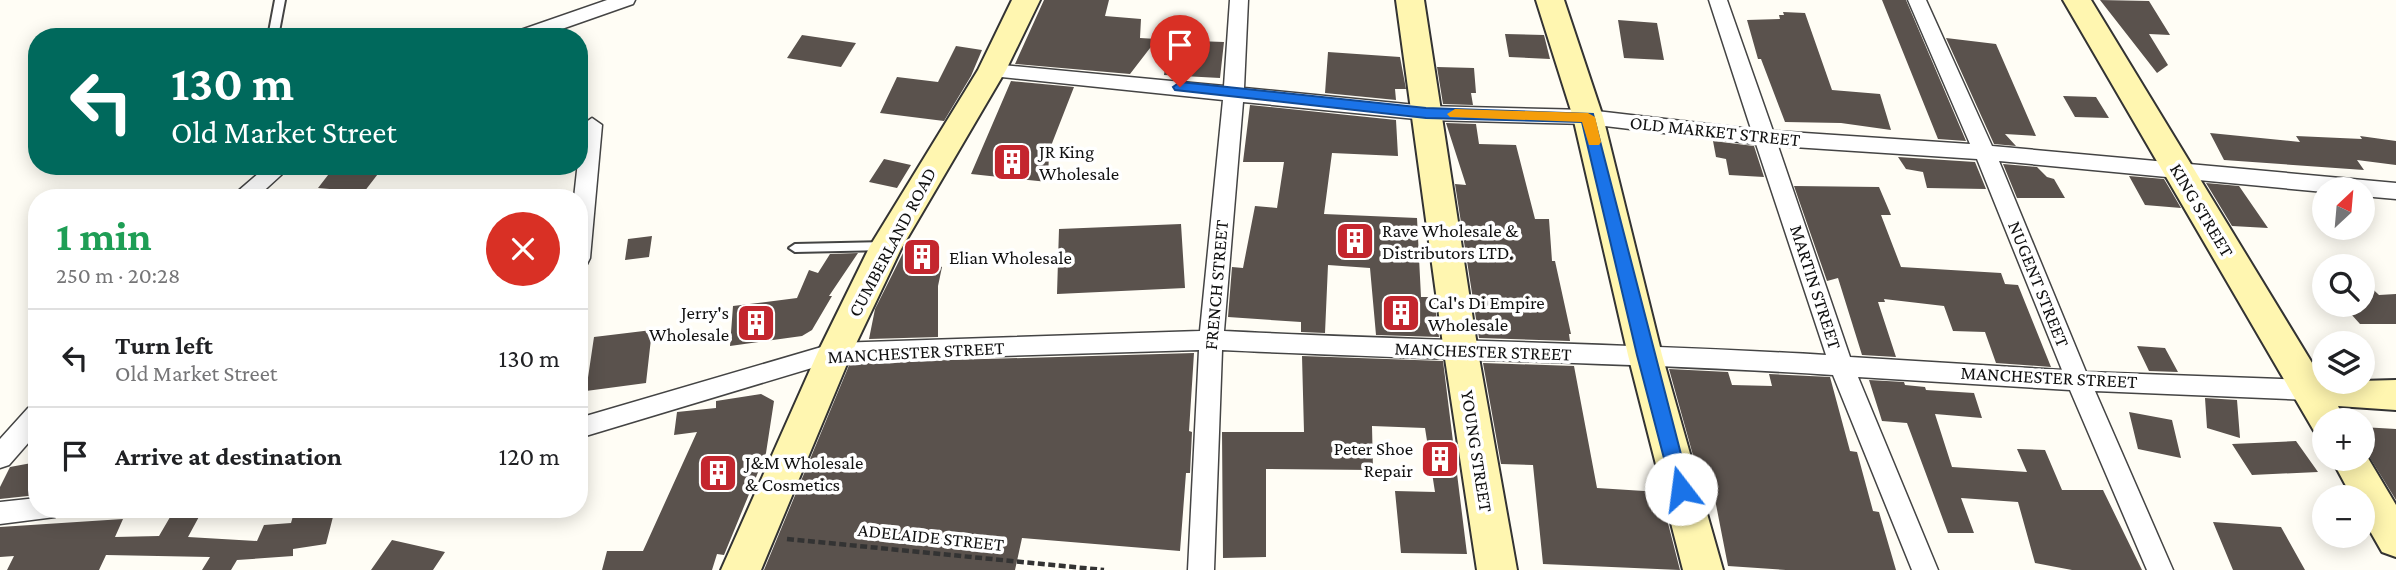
<!DOCTYPE html>
<meta charset="utf-8">
<style>
body{margin:0;font-family:"Crimson Pro",serif;background:#f2f2f2;color:#202124;height:100vh;display:flex;flex-direction:column;font-size:26px;white-space:nowrap}
*{box-sizing:border-box;margin:0}
p{font-size:23px;color:#757577}
.icon{flex:none;width:38px;height:38px;fill:none;stroke:currentColor;stroke-width:2;stroke-linecap:round;stroke-linejoin:round}
.map{position:relative;flex:1;overflow:hidden}
.panel{position:absolute;left:28px;top:189px;width:560px;height:329px;display:flex;flex-direction:column;background:#fff;border-radius:28px;box-shadow:0 4px 18px #0003}
.panel>*{flex:none}
.top-card{position:absolute;left:28px;top:28px;width:560px;height:147px;border-radius:28px;box-shadow:0 4px 18px #0003;background:#00695c;color:#fff;overflow:hidden}
.needle{width:46px;rotate:26deg}
.fabs{position:absolute;left:2312px;top:177px;display:grid;gap:14px}
.fabs a{display:grid;place-items:center;width:63px;height:63px;border-radius:50%;background:#fff;box-shadow:0 4px 18px #0003;font-size:35px}
.pin{position:absolute;display:grid;place-items:center;width:60px;height:60px;color:#fff;margin:-72px -30px;border-radius:50% 50% 50% 0;rotate:-45deg;box-shadow:0 0 7px #0007}
.pin .icon{rotate:45deg}
.me{position:absolute;width:77px;margin:-38px;rotate:345deg;stroke-linejoin:round;filter:drop-shadow(0 0 5px #0008)}
.turn{display:flex;align-items:center;gap:24px;height:147px;padding:0 28px;font-size:32px}
.turn .icon{width:91px;height:91px;stroke-width:2.5}
.turn b{display:block;font-size:49px;line-height:60px}
.round{display:grid;place-items:center;flex:none;width:74px;height:74px;border-radius:37px;background:#f2f2f2}
.headline{display:flex;align-items:center;justify-content:space-between;height:119px;padding:0 28px}
h1{font-size:42px;font-weight:700;line-height:52px;color:#1e9e55}
ul{padding:0;list-style:none}
li{display:flex;align-items:center;gap:21px;height:98px;padding:0 28px;border-top:2px solid #e0e0e0}
li div{flex:1}
li b{display:block;font-size:26px}
li em{font-style:normal}
.map>svg:first-child{display:block}
</style>
<div class="map">
<svg width="2396" height="570" viewBox="0 0 2396 570">
<rect width="100%" height="100%" fill="#fffdf5"/>
<!-- building -->
<path fill="#5a524d" d="M1044,0h65l-4,16 36,3 -1,19 17,1 -27,35 -115,-10z
M1882,0h24l60,141 -28,-2z
M2100,0l49,1 21,34 -21,-1 19,31 -11,8z
M1783,12l22,1 27,77 48,4 11,36 -50,-7 -56,-1 -24,-63h-3l-11,-39 33,-1 -1,-4h5z
M1618,20l39,3 7,37 -40,-2z
M1505,34l39,1 6,24 -41,-2z
M802,35l54,8 -15,24 -54,-9z
M1946,38l50,6 40,92 -31,-2 11,12 -22,-2z
M1169,40l55,2 -4,36 -56,-3z
M956,46l26,4 -11,26 -27,45 -64,-8 17,-36 41,5z
M1328,52l72,5 6,32h-11l1,11 -71,-7z
M1437,67l37,1 2,25h-5l2,12 -30,-1z
M1011,81l63,6 -25,64 -1,31 -77,-8z
M2063,96l33,1 13,21 -34,-1z
M1250,105l146,15 2,36 -66,-3 -8,61 93,4 4,79h13l5,40 -63,-2 -6,-67 -42,-3 -3,68 -24,-1v-10l-73,-5 4,-50 11,1 12,-62 22,2 7,-46h-41z
M1446,123l30,1 3,20 37,1 19,74h14l3,42h3l16,73h-2l1,7 -91,-3 -24,-154 11,1z
M2210,133l90,9 -4,-6 66,3 -2,-3 36,5v24l-39,-5 7,10 -140,-10z
M1713,141l41,5 10,31 -35,-2 -3,-16 -10,-2z
M1898,157l77,5 11,27 -59,-1 -4,-16 -17,-3z
M884,159l27,6 -14,23 -28,-6z
M2003,164l34,3 10,10 7,2 11,19h-48z
M335,166h3l43,4 -17,22 -46,-4z
M2129,176l35,3 17,29 -36,-3z
M2206,183l33,3 29,42 -36,-2z
M1794,186l85,1 12,28h-10l20,52 100,6 4,11 13,1 33,82 -55,-4 -11,-31 -32,-1 -9,-25 -60,-7 1,3h-7l18,55 -34,-2 -24,-77 -11,3z
M1181,224l4,64 -128,6 2,-65z
M652,236l-3,21 -24,3 3,-21z
M904,251l38,16 -4,19v51l-69,2 6,-30z
M858,253l-29,43h3l-20,34 -10,6 -72,10 3,-40 64,-8 12,-28 9,3 12,-19z
M2362,279l17,16 17,-1v30h-36l-18,-20h20z
M652,330l-6,53 -60,8 8,-54z
M2137,346l28,2 13,24 -29,-1z
M1194,353l-5,78 3,1 -2,41h-4l-6,78 -158,-13 -7,32h-251l86,-207z
M1302,356l141,5 24,193 -66,-1 -6,-62 40,1 -10,-64 -53,-2 1,44 -107,-1v88l-43,1 -1,-126h82z
M1483,363l91,3 23,122 63,4 20,78 -137,-6 -10,-99 -32,-1z
M1669,369l59,3 4,13 40,1 -3,-12 61,3 20,74 7,1 16,59 6,1 17,58h-110l-58,-4 -16,-82h-11z
M1869,380l35,2 1,3 20,2 1,3 48,3 8,25 -47,-4 17,53 75,5 -10,-23 28,1 17,40h41l39,80h-70l-37,-7 -17,-61 -57,-4 13,35h-26l-41,-110 -25,-2z
M761,394l13,7 -8,52 -42,102 -7,-1 -5,16h-110l5,-19h36l54,-119 -23,3 3,-23 39,-4v-7z
M2205,398l32,2 3,38 -33,-10z
M2129,412l43,8 9,38 -43,-9z
M2362,427l34,2v71l-34,-55z
M2296,441l22,31 -66,3 -20,-31z
M37,462v33l-37,4v-12l10,-20z
M295,509h40l-9,35 -33,5v7l-56,4 -6,10h-29l8,-13 -104,-2 -7,15h-92l7,-14 -14,1v-30l123,-8 -8,18 44,-1 14,-24 28,1 -13,24 69,4 7,-16 27,-2z
M2213,522l68,5 24,43h-72z
M392,540l53,12 -12,18h-62z"/>
<g fill="none" stroke-linecap="round" stroke-linejoin="round">
<!-- lane casing -->
<g stroke="#444" stroke-width="4">
<path id="lane" d="M275,0h10l-7,37h-10z
M886,242l6,4 -6,4 -91,2 -6,-4 6,-4z"/>
</g>
<!-- street casing -->
<g stroke="#444" stroke-width="3">
<path id="street" d="M607,0h28l-2,4 -94,33h-29l2,-4z
M1230,0h18l-4,88 182,18 162,4 163,19 -42,-129h18l46,131 197,13 -62,-144h18l66,146 404,37v16l-34,-3v-7h-38v3l-325,-31 87,211 223,8 9,3 3,7 -3,7 -9,3 -214,-9 78,179h-26l-77,-180 -212,-13 80,193h-26l-79,-195c-203,-13 -407,-15 -611,-25l-8,220h-26l11,-220 -364,11 -256,77v-20l256,-75 365,-12 23,-231 -231,-24 -10,-6 10,-6 232,22zM1243,102l183,18 162,4 168,20 70,211c-200,-12 -402,-14 -602,-24zM1778,146l199,13 85,211 -212,-13z
M592,118l10,7 -12,133 -3,6 -8,2v-68h-5l8,-73z
M267,166h24l-35,32h-26z
M37,405v28l-28,32 -9,3v-29l28,-31z
M37,498v11h22l-4,8 -55,7v-22z"/>
</g>
<!-- secondary casing -->
<g stroke="#333" stroke-width="4">
<path id="secondary" d="M1012,0h28l-34,70 -105,179 -49,103 -91,218h-40l97,-218 52,-106 108,-176z
M1396,0h28l54,352 39,218h-40l-33,-218z
M1536,0h28l39,117 59,238 61,215h-40l-55,-215 -55,-238z
M2063,0h28l229,376h4v6l72,-2v30l-58,-4 7,14h-21v14l-10,-3z
M2362,448l34,57v52l-14,-5 -20,-35v-20h-10l-21,-39h31z"/>
</g>
<!-- path -->
<path stroke="#333" stroke-width="4.5" stroke-dasharray="7 3.5" stroke-linecap="butt" d="M787,539l317,31"/>
<!-- lane -->
<use href="#lane" fill="#fff" fill-rule="evenodd"/>
<!-- street -->
<use href="#street" fill="#fff" fill-rule="evenodd"/>
<!-- secondary -->
<use href="#secondary" fill="#fff6b0" fill-rule="evenodd"/>
</g>
<!-- route -->
<path fill="#1a73e8" stroke="#114b97" stroke-width="2" d="M1180,82l246,26 167,6 97,375 -2,6h-13l-3,-6 -35,-134 -55,-233 -156,-4 -251,-28 -2,-3z"/>
<!-- slow -->
<path fill="#f59e0b" d="M1455,109l133,4 7,4 6,25 -2,3h-10l-7,-23 -132,-5 -3,-3z"/>
<!-- icons -->
<defs>
<g id="building-square" transform="scale(2.0125)"><rect x="-9" y="-9" width="18" height="18" rx="4" fill="#c4262e" stroke="#fff"/><path d="M-4-6H4V6H1V3H-1V6H-4ZM-2.5-4.3h1.7v1.8h-1.7ZM.8-4.3h1.7v1.8H.8ZM-2.5-1h1.7V.8h-1.7ZM.8-1h1.7V.8H.8Z" fill="#fff"/></g>
</defs>
<g fill-rule="evenodd">
<use href="#building-square" x="1012" y="162"/>
<use href="#building-square" x="1355" y="241"/>
<use href="#building-square" x="922" y="257"/>
<use href="#building-square" x="1401" y="313"/>
<use href="#building-square" x="756" y="323"/>
<use href="#building-square" x="1440" y="459"/>
<use href="#building-square" x="718" y="473"/>
</g>
<g text-anchor="middle" dominant-baseline="central" stroke-width="7" stroke-linejoin="round" paint-order="stroke">
<!-- street labels -->
<g font-size="19" fill="#111" stroke="#fff">
<text transform="translate(1715 131) rotate(6)">OLD MARKET STREET</text>
<text transform="translate(2202 210) rotate(59)">KING STREET</text>
<text transform="translate(892 242) rotate(-62)">CUMBERLAND ROAD</text>
<text transform="translate(2039 284) rotate(68)">NUGENT STREET</text>
<text transform="translate(1216 285) rotate(-85)">FRENCH STREET</text>
<text transform="translate(1816 287) rotate(72)">MARTIN STREET</text>
<text transform="translate(1483 351) rotate(2)">MANCHESTER STREET</text>
<text transform="translate(916 352) rotate(-3)">MANCHESTER STREET</text>
<text transform="translate(2049 377) rotate(3)">MANCHESTER STREET</text>
<text transform="translate(1477 451) rotate(81)">YOUNG STREET</text>
<text transform="translate(931 537) rotate(6)">ADELAIDE STREET</text>
</g>
<!-- poi labels -->
<g font-size="19" fill="#111" stroke="#fff" text-anchor="start">
<text x="1039" y="151">JR King<tspan x="1039" dy="22">Wholesale</tspan></text>
<text x="1382" y="230">Rave Wholesale &amp;<tspan x="1382" dy="22">Distributors LTD.</tspan></text>
<text x="949" y="257">Elian Wholesale</text>
<text x="1428" y="302">Cal's Di Empire<tspan x="1428" dy="22">Wholesale</tspan></text>
<text x="729" y="312" text-anchor="end">Jerry's<tspan x="729" dy="22">Wholesale</tspan></text>
<text x="1413" y="448" text-anchor="end">Peter Shoe<tspan x="1413" dy="22">Repair</tspan></text>
<text x="745" y="462">J&amp;M Wholesale<tspan x="745" dy="22">&amp; Cosmetics</tspan></text>
</g>
</g>
</svg>
<div class="fabs">
<a><svg class="needle" viewBox="-14 -14 28 28"><path d="M0-13l5 13h-10z" fill="#e53935"/><path d="M0 13l5-13h-10z" fill="#757577"/></svg></a>
<a><svg class="icon" aria-label="search" viewBox="0 0 24 24"><circle cx="10" cy="10" r="6"/><path d="M15 15l6 6"/></svg></a>
<a><svg class="icon" aria-label="layers" viewBox="0 0 24 24"><path d="M12 4l9 5-9 5-9-5zM3 14l9 5 9-5"/></svg></a>
<a>+</a>
<a>−</a>
</div>
<div class="pin" style="left:1180px;top:87px;background:#d93025"><svg class="icon" aria-label="arrive" viewBox="0 0 24 24"><path d="M6 21V4h12l-3 4 3 4H6"/></svg></div>
<svg class="me" style="left:1681px;top:489px" viewBox="-20 -20 40 40"><circle r="19" fill="#fff"/><path d="M0-13L10 11 0 6-10 11z" fill="#1a73e8"/></svg>
<div class="top-card">
<div class="turn"><svg class="icon" aria-label="left" viewBox="0 0 24 24"><path d="M17 20v-9H6M10 6l-5 5 5 5"/></svg><div><b>130 m</b>Old Market Street</div></div>
</div>
<section class="panel">
<div class="headline"><div><h1>1 min</h1><p>250 m · 20:28</p></div><a class="round" style="background:#d93025;color:#fff"><svg class="icon" aria-label="close" viewBox="0 0 24 24"><path d="M6 6l12 12M18 6L6 18"/></svg></a></div>
<ul>
<li><svg class="icon" aria-label="left" viewBox="0 0 24 24"><path d="M17 20v-9H6M10 6l-5 5 5 5"/></svg><div><b>Turn left</b><p>Old Market Street</p></div><em>130 m</em></li>
<li><svg class="icon" aria-label="arrive" viewBox="0 0 24 24"><path d="M6 21V4h12l-3 4 3 4H6"/></svg><div><b>Arrive at destination</b></div><em>120 m</em></li>
</ul>
</section>
</div>
